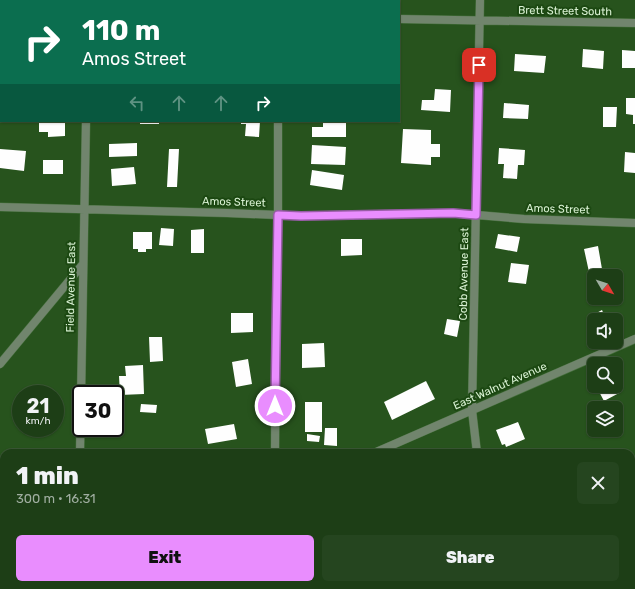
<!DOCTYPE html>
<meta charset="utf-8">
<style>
body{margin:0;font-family:Rubik,sans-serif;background:#25451f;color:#f1f3f6;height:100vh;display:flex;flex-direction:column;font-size:15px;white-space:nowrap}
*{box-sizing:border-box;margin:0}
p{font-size:13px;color:#a0aea1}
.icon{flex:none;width:22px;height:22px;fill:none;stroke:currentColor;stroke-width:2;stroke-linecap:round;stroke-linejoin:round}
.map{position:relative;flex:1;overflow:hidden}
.side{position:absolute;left:0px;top:449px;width:635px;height:140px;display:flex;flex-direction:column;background:#1d3e16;border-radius:12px 12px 0 0;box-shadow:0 1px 3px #0004,0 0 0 1px #3b5735}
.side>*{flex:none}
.banner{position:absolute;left:0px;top:0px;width:400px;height:122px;box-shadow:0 1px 3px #0004,0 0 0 1px #3b5735;background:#0b6e4f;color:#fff;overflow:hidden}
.needle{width:26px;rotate:129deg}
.controls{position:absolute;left:587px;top:269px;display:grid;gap:8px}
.controls a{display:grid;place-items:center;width:36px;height:36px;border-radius:6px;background:#1d3e16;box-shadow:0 1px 3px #0004,0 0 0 1px #3b5735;font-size:20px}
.speed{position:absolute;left:12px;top:385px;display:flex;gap:8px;font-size:20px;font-weight:700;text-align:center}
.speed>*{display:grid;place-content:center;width:52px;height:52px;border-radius:50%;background:#1d3e16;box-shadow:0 1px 3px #0004,0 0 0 1px #3b5735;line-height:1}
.speed small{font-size:10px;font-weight:400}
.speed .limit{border:2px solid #111;border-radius:6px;background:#fff;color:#111}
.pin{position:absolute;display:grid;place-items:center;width:34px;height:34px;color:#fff;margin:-17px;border-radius:8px;box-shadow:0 2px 6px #0006}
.me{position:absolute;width:44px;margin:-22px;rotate:0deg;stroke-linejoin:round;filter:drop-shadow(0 0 3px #0008)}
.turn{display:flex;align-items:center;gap:14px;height:84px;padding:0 16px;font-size:18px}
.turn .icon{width:52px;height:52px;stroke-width:2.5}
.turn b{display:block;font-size:28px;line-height:34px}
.lanes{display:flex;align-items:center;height:38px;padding:0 16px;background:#0003;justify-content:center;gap:20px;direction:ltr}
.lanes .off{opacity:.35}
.round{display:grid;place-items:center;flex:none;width:42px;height:42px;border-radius:6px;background:#25451f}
.head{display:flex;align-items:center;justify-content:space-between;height:68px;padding:0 16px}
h1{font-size:24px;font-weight:800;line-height:30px}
.button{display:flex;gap:8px;margin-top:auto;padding:8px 16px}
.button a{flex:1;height:46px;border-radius:6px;background:#e98dfe;color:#111;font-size:16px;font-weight:800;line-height:46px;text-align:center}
.button a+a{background:#25451f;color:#f1f3f6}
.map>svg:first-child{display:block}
</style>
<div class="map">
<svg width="635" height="589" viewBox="0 0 635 589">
<rect width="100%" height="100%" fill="#27531d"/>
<!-- building -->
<path fill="#fefefe" d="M583,49l21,2 -1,18 -21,-2z
M622,50l13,1v17h-13z
M515,54l31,2 -2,17 -30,-2z
M435,89l16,1 -1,22 -29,-2 1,-10h12z
M626,98h9v26h-2v-9l-7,-1z
M504,103l25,2 -1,14 -25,-1z
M603,107h14l-1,20h-13z
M39,121h26v15l-17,1v-5h-9z
M140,121h19v3h-19z
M241,121h19l-1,16 -14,-1 1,-12h-5z
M323,121h23v16h-34v-10h11z
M403,129l28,1v14h9v13h-9v8l-30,-2z
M137,143v13l-28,1v-13z
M312,145l34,2 -1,18 -34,-1z
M499,148l26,2 -1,15h-6l-1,14 -14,-1 1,-14h-6z
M0,149l26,2 -2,20 -24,-3z
M169,149h10l-2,38h-10z
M625,152l10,1v20l-11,-1z
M43,160h20v14h-20z
M134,167l2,17 -24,2 -1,-17z
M312,170l32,5 -2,15 -32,-5z
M161,228l13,1 -1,17 -14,-1z
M204,229v24h-13v-23z
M133,232h19v17h-6v3h-8v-3h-5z
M498,234l22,3 -3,15 -22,-4z
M341,239h21v16l-21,1z
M598,246l4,23 -13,3 -5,-23z
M511,263l18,2 -3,19 -18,-2z
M602,310l4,10h-12v3l-3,-7z
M231,313h22v19l-22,1z
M447,319l13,2 -3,16 -13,-3z
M149,337h13l1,24 -13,1z
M324,343l1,24 -23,1v-24z
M248,359l4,25 -16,3 -4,-25z
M143,365l1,29 -24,1 -1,-19h7l-1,-10z
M426,381l9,18 -43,21 -8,-18z
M616,383l5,9 -17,9 -8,-15h20z
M305,402h17v30h-17z
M141,404l16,1 -1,8 -16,-1z
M518,422l7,17 -19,8 -1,-3 -3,1 -6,-15z
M234,424l3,15 -29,5 -3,-15z
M325,428h12v18l-13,-1z
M307,434l13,2 -1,6 -12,-1z
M633,487l2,7v27l-4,1v-34z
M4,559v26h4l-8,3v-27z
M175,585h28l-7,4h-19z
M439,585h18l2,4h-18z
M464,585h21l-8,4h-11z"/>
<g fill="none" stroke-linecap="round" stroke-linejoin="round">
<!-- minor casing -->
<g stroke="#47703e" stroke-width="9">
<path id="minor" d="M281,0v1
M0,10h1
M399,19l236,4
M0,207l227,6 74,3 152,-3 71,6 111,4
M0,364l83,-100
M80,453l6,-332
M275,453l1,-140 2,-98v-94
M374,453l261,-114
M477,453l-5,-43 8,-410
M321,585l1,4
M536,585l1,4
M59,589l9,-4"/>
</g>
<!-- tertiary casing -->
<g stroke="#47703e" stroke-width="9">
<path id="tertiary" d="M631,560l4,-2
M559,589l9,-4"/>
</g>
<!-- minor -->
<use href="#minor" stroke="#71856d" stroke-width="8"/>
<!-- tertiary -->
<use href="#tertiary" stroke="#71856d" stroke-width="8"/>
</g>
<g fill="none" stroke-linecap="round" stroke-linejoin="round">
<!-- route casing -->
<g stroke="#975ca5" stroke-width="10">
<path id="route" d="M275,406l3,-191 23,1 152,-3 23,2 3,-150"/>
</g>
<!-- route -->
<use href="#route" stroke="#e98dfe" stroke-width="7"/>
</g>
<g text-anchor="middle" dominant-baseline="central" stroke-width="4" stroke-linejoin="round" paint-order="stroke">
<!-- street labels -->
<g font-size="11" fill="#daf2d4" stroke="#1c4812">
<text transform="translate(565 11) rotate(1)">Brett Street South</text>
<text transform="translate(234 202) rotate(2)">Amos Street</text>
<text transform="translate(558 209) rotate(2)">Amos Street</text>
<text transform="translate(464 274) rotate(-89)">Cobb Avenue East</text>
<text transform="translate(71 287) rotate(-89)">Field Avenue East</text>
<text transform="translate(500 386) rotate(-24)">East Walnut Avenue</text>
</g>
</g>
</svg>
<div class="controls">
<a><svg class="needle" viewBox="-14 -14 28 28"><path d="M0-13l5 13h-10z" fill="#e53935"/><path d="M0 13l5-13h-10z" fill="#a0aea1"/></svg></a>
<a><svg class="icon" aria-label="sound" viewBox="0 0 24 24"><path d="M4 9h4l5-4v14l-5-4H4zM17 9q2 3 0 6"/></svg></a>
<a><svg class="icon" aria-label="search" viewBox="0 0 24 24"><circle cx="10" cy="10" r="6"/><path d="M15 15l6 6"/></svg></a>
<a><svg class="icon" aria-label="layers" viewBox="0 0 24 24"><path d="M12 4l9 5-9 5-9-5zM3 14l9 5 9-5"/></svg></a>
</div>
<div class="speed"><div>21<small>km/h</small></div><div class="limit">30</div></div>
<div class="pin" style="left:479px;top:65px;background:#d93025"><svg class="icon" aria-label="arrive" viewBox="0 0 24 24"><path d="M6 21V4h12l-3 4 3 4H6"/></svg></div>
<svg class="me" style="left:275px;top:406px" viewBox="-20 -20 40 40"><circle r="17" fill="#e98dfe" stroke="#fff" stroke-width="3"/><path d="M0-11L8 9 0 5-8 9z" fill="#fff"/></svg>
<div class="banner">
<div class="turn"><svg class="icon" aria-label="right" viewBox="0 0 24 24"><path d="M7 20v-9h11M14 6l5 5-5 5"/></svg><div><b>110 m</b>Amos Street</div></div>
<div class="lanes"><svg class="icon off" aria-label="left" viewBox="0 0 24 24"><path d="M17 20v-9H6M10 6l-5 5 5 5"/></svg><svg class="icon off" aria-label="ahead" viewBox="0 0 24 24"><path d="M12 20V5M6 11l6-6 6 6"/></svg><svg class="icon off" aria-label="ahead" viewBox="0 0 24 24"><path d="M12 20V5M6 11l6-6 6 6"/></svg><svg class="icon" aria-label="right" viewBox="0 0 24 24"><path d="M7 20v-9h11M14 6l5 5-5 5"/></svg></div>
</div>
<section class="side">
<div class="head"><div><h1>1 min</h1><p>300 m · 16:31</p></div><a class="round"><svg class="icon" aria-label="close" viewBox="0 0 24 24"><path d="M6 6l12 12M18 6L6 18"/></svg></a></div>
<div class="button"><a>Exit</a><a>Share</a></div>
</section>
</div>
